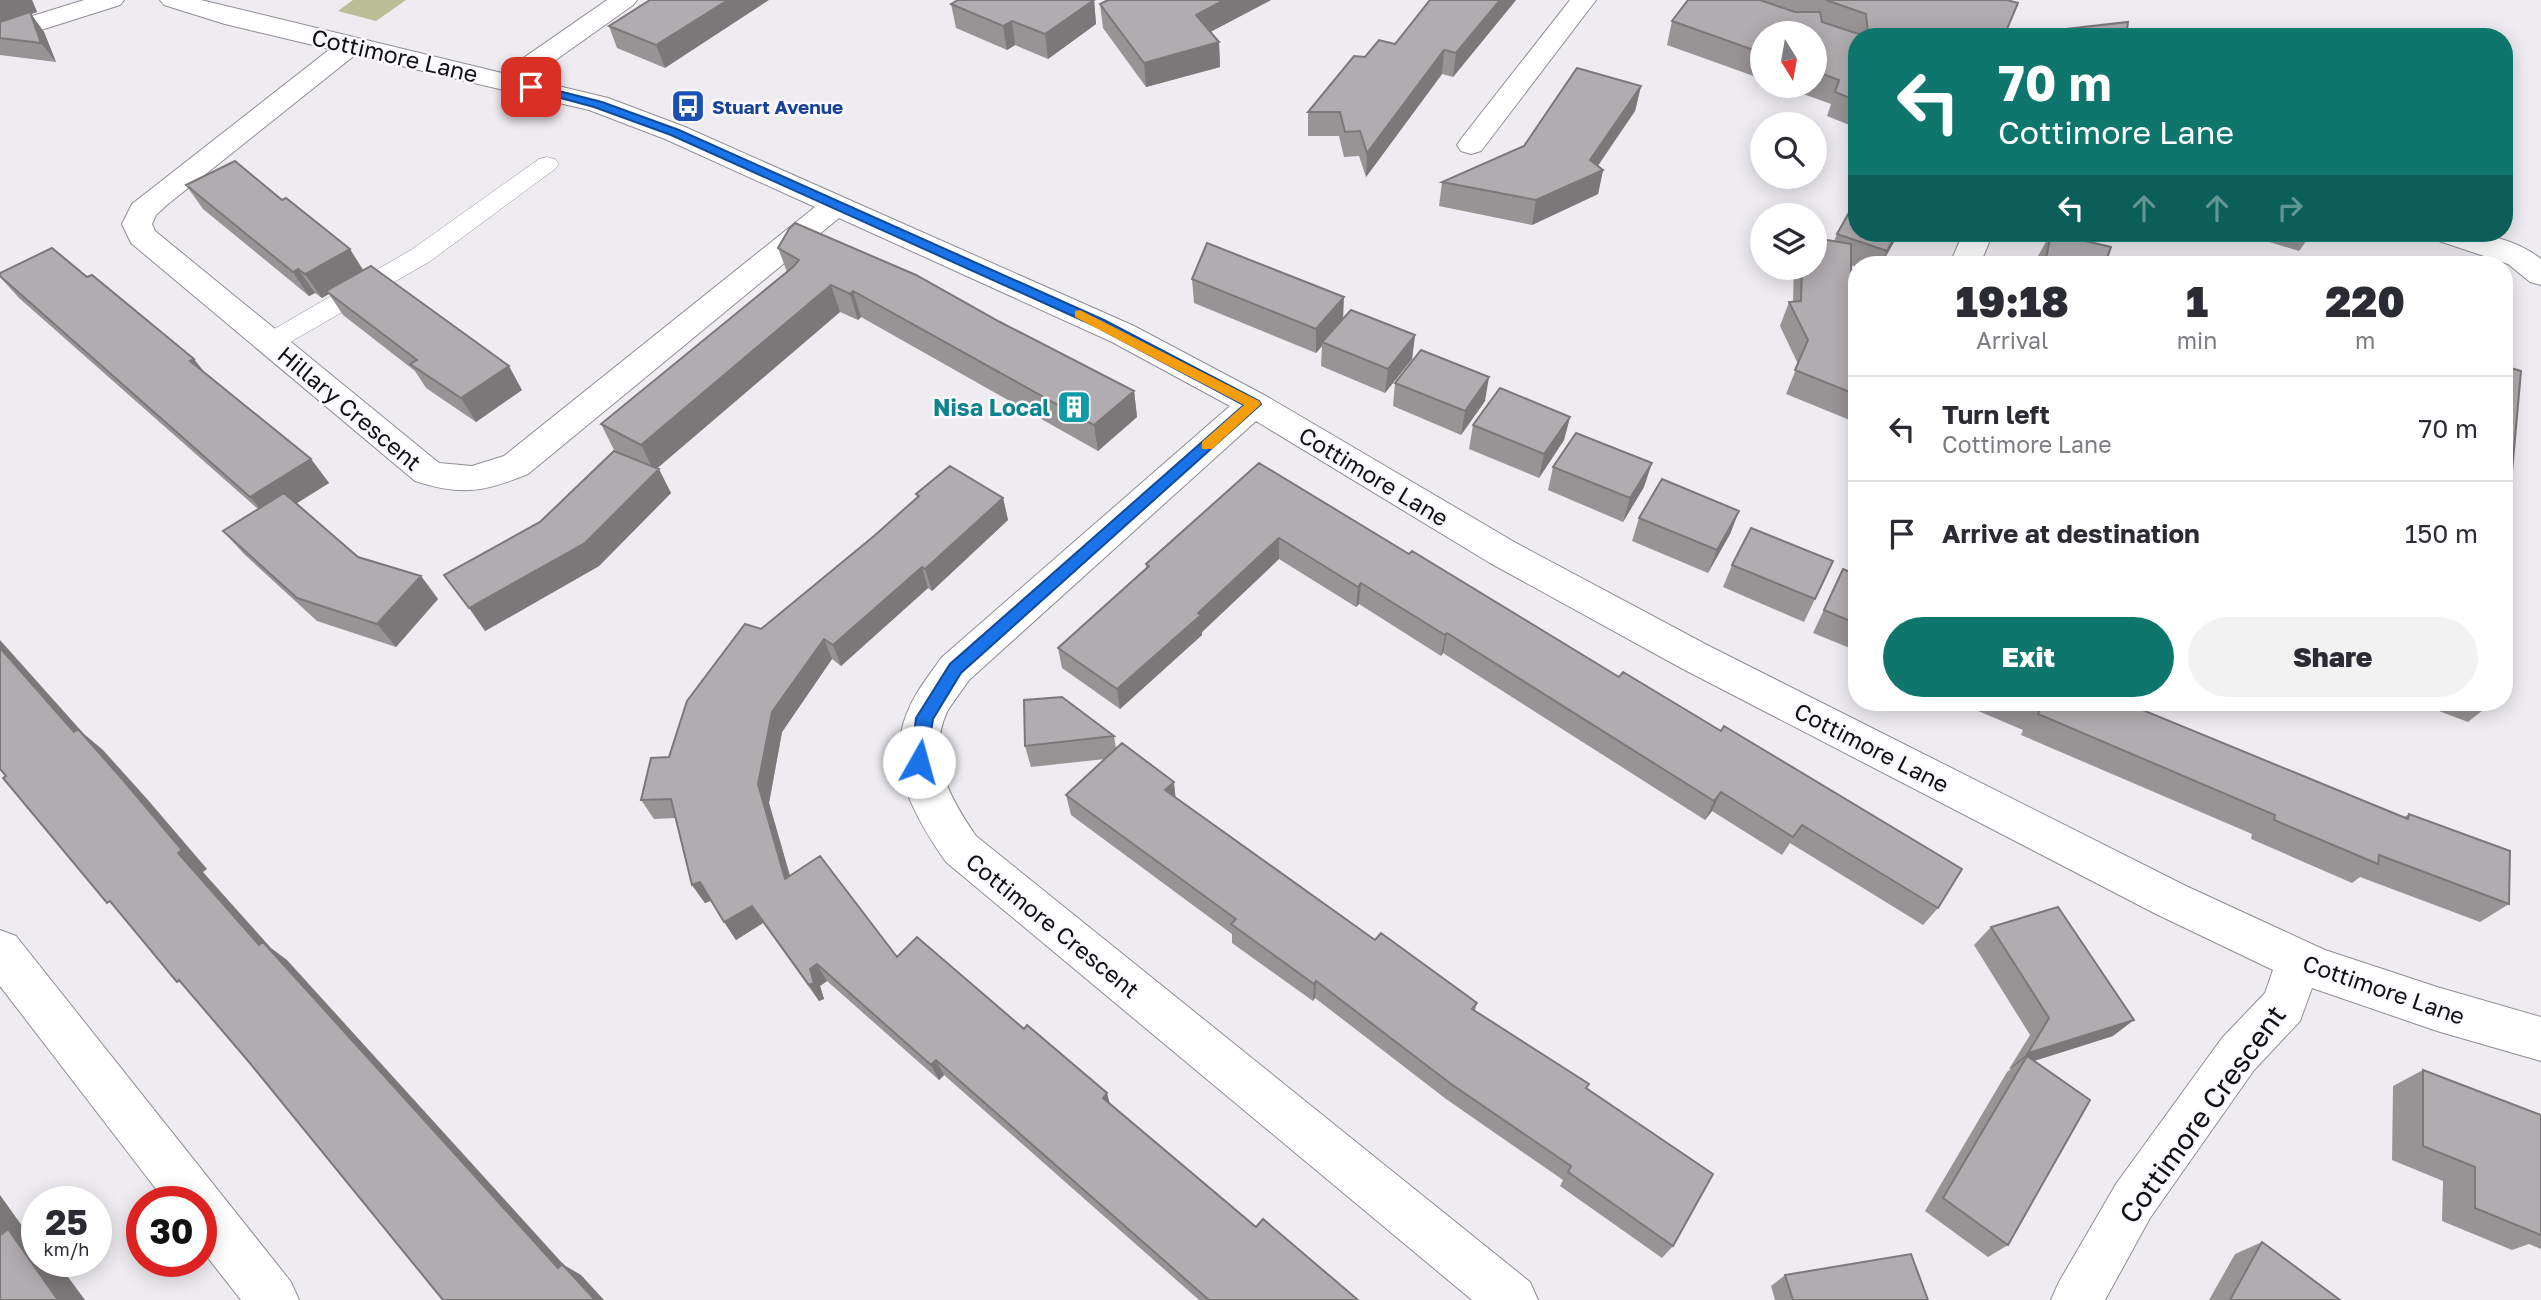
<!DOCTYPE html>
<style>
body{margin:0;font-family:"Golos Text",sans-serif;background:#f2f2f3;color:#2b2b33;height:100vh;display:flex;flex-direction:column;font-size:26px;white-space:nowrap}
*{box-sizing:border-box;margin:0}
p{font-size:23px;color:#7c7c81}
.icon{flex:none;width:38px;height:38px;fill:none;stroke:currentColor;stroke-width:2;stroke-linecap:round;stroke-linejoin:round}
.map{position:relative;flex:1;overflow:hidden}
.sheet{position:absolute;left:1848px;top:256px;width:665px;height:455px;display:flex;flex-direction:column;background:#fff;border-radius:28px;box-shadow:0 4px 18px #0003}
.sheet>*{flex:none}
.guide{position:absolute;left:1848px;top:28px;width:665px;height:214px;border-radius:28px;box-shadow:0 4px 18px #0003;background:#0f766e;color:#fff;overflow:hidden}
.needle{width:46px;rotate:169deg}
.buttons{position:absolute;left:1750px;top:21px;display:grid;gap:14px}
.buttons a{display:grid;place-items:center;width:77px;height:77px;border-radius:50%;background:#fff;box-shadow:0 4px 18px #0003;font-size:35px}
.speed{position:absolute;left:21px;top:1186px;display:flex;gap:14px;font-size:35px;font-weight:700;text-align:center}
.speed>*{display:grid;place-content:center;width:91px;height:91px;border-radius:50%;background:#fff;box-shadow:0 4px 18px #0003;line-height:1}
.speed small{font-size:18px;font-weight:400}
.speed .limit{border:10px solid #d22;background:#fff;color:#111}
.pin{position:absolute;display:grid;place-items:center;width:60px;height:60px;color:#fff;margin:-30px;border-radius:14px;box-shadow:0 4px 10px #0006}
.me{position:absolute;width:77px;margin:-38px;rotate:7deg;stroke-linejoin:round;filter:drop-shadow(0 0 5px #0008)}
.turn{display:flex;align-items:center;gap:24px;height:147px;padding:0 35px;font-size:32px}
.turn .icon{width:91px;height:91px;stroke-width:2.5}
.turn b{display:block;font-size:49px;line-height:60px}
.lanes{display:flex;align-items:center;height:66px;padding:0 35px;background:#0003;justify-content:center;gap:35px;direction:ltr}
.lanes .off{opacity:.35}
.eta{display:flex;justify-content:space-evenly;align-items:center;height:119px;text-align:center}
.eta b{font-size:42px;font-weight:800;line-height:49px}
.cta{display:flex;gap:14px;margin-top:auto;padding:14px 35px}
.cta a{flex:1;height:80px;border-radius:42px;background:#0f766e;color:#fff;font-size:28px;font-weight:800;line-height:80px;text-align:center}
.cta a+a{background:#f2f2f3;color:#2b2b33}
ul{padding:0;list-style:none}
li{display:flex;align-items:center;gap:21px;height:105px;padding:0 35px;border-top:2px solid #e1e1e2}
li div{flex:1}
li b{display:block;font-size:26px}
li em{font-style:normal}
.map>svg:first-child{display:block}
</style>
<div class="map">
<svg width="2541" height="1300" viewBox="0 0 2541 1300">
<rect width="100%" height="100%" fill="#eeecf1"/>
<!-- green -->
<path fill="#babe94" d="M353,0h53l-30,21 -38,-10z"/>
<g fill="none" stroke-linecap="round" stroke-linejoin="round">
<!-- service casing -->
<g stroke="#8f8d92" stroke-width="1">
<path id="service" d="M547,157l8,2 4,5 -4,5 -126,93 -149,86 -9,3 -9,-3 -4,-6 4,-6 149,-86 128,-91z"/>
</g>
<!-- minor casing -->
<g stroke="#8f8d92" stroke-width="2">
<path id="minor" d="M84,0h40l-4,5 -120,38v-17z
M160,0h41l301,73 105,-73h30l-4,5 -104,74 79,19 77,29 449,199 132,70 250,147 193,103 477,240 139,64 112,37 104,30v44l-104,-30 -125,-43 -12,33 -46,49 -104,148 -45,82h-54l8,-18 57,-98 106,-146 43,-45 8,-23 -117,-56 -475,-246 -191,-105 -234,-142 -287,259c-7,11 -16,21 -22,32 -21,45 4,88 29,124l554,446 8,18h-66l-526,-438c-30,-43 -61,-95 -39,-149 8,-21 22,-37 34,-55l289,-252 -118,-64 -273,-124 -311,256c-44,18 -67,22 -113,7l-284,-238 -9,-19 10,-20 198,-155 -105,-25 -61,-19zM355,55l234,55 76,29 150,68 -311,249 -32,10 -33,-3 -284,-232 -3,-7 4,-9 12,-11z
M1570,0h26l-115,151 -10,3 -10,-3 -4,-6 4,-6z
M1963,233h30l-13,31h-30z
M2432,233c37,-2 79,2 109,26v26l-11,-3 -22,-18 -72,-24z
M0,930l16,6 275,346 8,18h-58l-40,-51v-47h-35l-166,-216z"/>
</g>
<!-- service -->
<use href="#service" fill="#fff" fill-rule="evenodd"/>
<!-- minor -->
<use href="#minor" fill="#fff" fill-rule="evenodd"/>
</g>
<!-- wall -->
<path fill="#989496" d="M0,0h32l5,12 -6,2 13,18 12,30 -56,-7z
M650,0l15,68 -48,-20 -8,-22z
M1094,0l2,24 -48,35 -33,-14 -8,5 -51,-22 -5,-24z
M1108,0h163l-61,32 9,10 1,25 -74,20 -43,-59 -3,-24z
M1516,0l-63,77 -11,-3 -76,103 -7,-21 -15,1 -5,-21h-31v-24l57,-55 30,-13z
M1688,0h319l-3,36 122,1h-269v91l-30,-12 4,-12 -50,-18h34v-53h-53v46l-95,-34 5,-24z
M1641,86l-6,25 -37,55 5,4 -5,24 -66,31 -93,-19 3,-24 82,-36z
M186,185l177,85 159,120 -46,32 -50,-34 -11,-17 -72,-56 -14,-21 -7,4 -7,-5 -6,3 -106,-87z
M1899,233l-17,31h-25v3l-6,-2v46l6,11v101l-71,-29 12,-30 -18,-38 9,-24h4l1,-34h21l19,-27 3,-7z
M2051,233l54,31h-68l1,-8z
M2240,233h72l-13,18z
M778,248l222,74 134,69 3,26 -39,34 -237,-134 -3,3 -18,-8 -183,156 14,25 -72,73 -114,65 135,-178 -6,-3 -13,-26 186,-152z
M0,277l206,96 105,86 18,24 -32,20 61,54 63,19 17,23 -42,48 -79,-26 -73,-67 -21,-23 35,-22 -239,-211z
M1192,279l151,39 72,17 -3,24 -27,34 -64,-27 1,-20 -6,7 -122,-50z
M1395,383l90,18 -24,34 -68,-29z
M1570,417l-6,23 -25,38 -70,-29 4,-24z
M1259,463l679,445 -15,17 -133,-82 -8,12 -70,-44 -7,9 -262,-167 -2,3 -82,-52 -3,3 -77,-48 -77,73v3l-82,74 -58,-41 -4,-20 88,-80v-4z
M1553,467l91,20 -21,35 -75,-32z
M916,494l87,4 5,22 -76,71 -4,-3 -87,78 -9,-7 -50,73 -13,71 21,73 107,81 213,147 146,123 102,73h-159l-255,-225 -5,5 -112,-99 -7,5 4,13 -5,2 -56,-78 -27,17 -25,-39 -6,2 -13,-18 -16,-67 -22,1 -13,-19 28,-43 92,-128 113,-93 43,-38z
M1739,511l-9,23 -22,39 -76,-32 7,-23z
M1732,565l83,34 -11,23 -81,-35z
M1843,569l14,6v76l-44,-18z
M1957,702h173l10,7 264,108 5,-3 100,90 -29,18 -120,-45 -8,6 -101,-44 1,-5 -231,-99 2,-5z
M2415,702h78l-25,20z
M1114,736l2,12 60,50 199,142 102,63 -2,7 112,78 86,158 -11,12 -102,-72 3,-6 -117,-81 -131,-101 -2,3 -81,-58v-9l-161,-119 -5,-20 39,-36 -74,8 -6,-21z
M1991,927l122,109 -79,25 -26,184 -20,12 -63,-46 82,-139 5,-4 -3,1 21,-34 -56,-90z
M2423,1070l118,45v134l-12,-5 -17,6 -70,-29 1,-40 -51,-21 1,-74z
M2262,1242l78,58h-131l26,-46z
M1785,1275l143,25h-153l-4,-14z"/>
<!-- shaded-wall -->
<path fill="#7c787a" d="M0,0h32l5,12 -6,2 13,18 12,30 -15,-19 -41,-19z
M728,0h41l-104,68 -9,-23z
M1094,0l2,24 -48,35 -3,-25z
M1224,0h47l-74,39 -1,-24z
M1500,0h16l-63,77 3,-24z
M1012,21l3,24 -8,5 -4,-24z
M1219,42l1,25 -74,20 -2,-24z
M1444,50l-2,24 -76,103 1,-24z
M1641,86l-6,25 -44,64 12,-5 -5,24 -66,31 4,-25 54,-40z
M1897,233h2l-18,31 6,-13z
M350,249l15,24 -39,18 3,3 -7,4 -17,-24z
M298,269l17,24 -6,3 -16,-24z
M831,285l9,27 -186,159 -13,-26z
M853,291l8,26 -3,3 -8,-26z
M1344,297l-1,24 -21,21v4l-6,7v-24z
M1415,335l-3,24 -27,34 3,-24z
M194,359l19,24 -23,-22z
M509,366l13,24 -46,32 -15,-24z
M1489,377l-4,24 -24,34 4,-24z
M1134,391l3,26 -39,34 -4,-26z
M1570,417l-6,23 -25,38 5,-24z
M311,459l18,24 -59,37 -20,-23z
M1652,463l-8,24 -21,35 7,-24z
M659,469l12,24 -72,73 -114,65 -16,-23z
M1003,498l5,22 -76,71 -7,-22z
M1739,511l-9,23 -22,39 9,-23z
M1279,538v21l-77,73v3l-82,74 -3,-20z
M922,567l6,21 -87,78 -8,-21z
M421,576l17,23 -42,48 -19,-23z
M1361,583l-2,21 -3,3 2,-20z
M1447,633l-4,20 -2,3 4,-21z
M824,639l8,20 -50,73 -13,71 27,94 -11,-18 -27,-95 14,-72z
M0,640l84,94 19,16 45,50 59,69 -4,3 68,76 16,12 277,305 17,10 23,25h-9l-37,-32 -299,-323 -81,-92 -104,-121 -74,-84z
M1174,782l2,20 -11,-12z
M1721,792l-9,19 -7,9 9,-19z
M700,882l12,18 -7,3 -13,-18z
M752,906l11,17 -27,17 -12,-18z
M817,964l10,17 -7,5 4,13 -5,2 -10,-16 1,-16z
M1316,981l-1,17 -2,3 1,-17z
M2134,1020l-21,16 -92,29 6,-9 -15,12 -3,1 19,-16z
M936,1060l8,15 -5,5 -8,-15z
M1107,1093l4,15 -8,-10z
M0,1195l30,42 7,3v22h20l28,38h-27l-56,-66 -2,-3z"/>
<!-- building -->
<path fill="#b1acaf" stroke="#7c787a" stroke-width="2" d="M650,0h78l-72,45 -47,-19z
M958,0h136l-49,34 -33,-13 -9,5 -52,-22z
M1108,0h116l-28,15 23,27 -75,21 -44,-59z
M1430,0h70l-44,53 -12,-3 -77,103 -7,-22 -15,1 -5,-20h-32l46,-56 11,1 14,-17 16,4z
M1688,0h72l35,12h25l2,10 43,14 3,-3 -2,-19 -40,-14h181l11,3 -14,33 124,-14 -2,15h-269v64l-22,-9 4,-12 -24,-9v-38h-53v20l-90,-32z
M30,12l11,31 -41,-5v-16z
M1577,68l64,18 -51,74 13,10 -67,30 -94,-18 82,-36z
M235,161l47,39 4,-2 64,51 -45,25 -7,-5 -5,3 -107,-87z
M1857,198v35h40l-10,18 -50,-17z
M795,223l121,52 84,47 134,69 -40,34 -241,-134 -3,3 -19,-9 -190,160 -40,-21 192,-157 6,-7 -21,-12 11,-19z
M2051,233l60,14 -6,17h-60z
M1815,238l36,6v67l6,11v29l-5,1 5,1v42l-62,-25 13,-30 -19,-38 12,-1 1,-33h13z
M1207,243l137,54 -28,32 -124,-50z
M52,248l35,29 5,-2 102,84 -4,2 121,98 -61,38 -250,-221v-3z
M371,266l138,100 -48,32 -51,-34 7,-4 -91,-69z
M1351,310l64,25 -27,34 -66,-27z
M1421,350l68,27 -24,34 -70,-28z
M2504,366l17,5 -17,191z
M1500,388l70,29 -26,37 -71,-29z
M1576,433l76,30 -22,35 -77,-31z
M614,451l45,18 -74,74 -116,65 -25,-33 96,-53z
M1259,463l150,91 3,-3 207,126 4,-5 98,59 3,-5 238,143 -24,39 -136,-83 -9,12 -72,-45 -7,9 -267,-168 -2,2 -84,-52 -3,4 -79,-49 -81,75 3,2 -84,74 -59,-41 91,-82 -3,-2z
M950,466l53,32 -78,71 -3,-2 -89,78 -9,-6 -52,73 -14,72 27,95 35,-23 77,101 20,-20 107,92 3,-4 80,68 -4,5 153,129 7,-8 95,81h-149l-273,-240 -5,5 -114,-101 -7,5 4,14 -5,2 -57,-79 -28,16 -24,-40 -8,3 -21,-86 -30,1 10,-42 18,-1 18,-56 58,-77 16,5 113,-93 45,-40 -3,-2z
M1662,479l77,32 -22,39 -78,-32z
M284,493l74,64 63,19 -44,48 -80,-26 -74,-67z
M1751,528l82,33 -18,38 -83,-34z
M1843,569l14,6v49l-33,-14z
M2504,571l3,1 -3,25z
M0,648l74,84 4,-3 45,51 59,70 -4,3 81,92 4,-3 295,326 4,-4 33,36h-152l-194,-238 -70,-82 -2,2 -67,-81 -3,2 -104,-125 3,-2 -6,-7z
M1062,697l52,39 -89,10 -1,-46z
M2023,702h107l11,4 -1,3 268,110 1,-5 101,37 -1,53 -130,-49 -1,9 -104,-44 1,-5 -237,-101 2,-5z
M1122,743l52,39 -9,8 210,150 6,-7 96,70 -5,6 117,75 -3,4 127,86 -40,72 -105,-74 3,-6 -120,-82 -135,-103 -2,3 -83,-60 5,-5 -170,-124z
M2058,907l76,113 -106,33 21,-35 -58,-91z
M2027,1056l63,44 -82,145 -65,-47z
M2423,1070l118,45v120l-66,-27v-41l-52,-21z
M8,1229l50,71h-58v-69l2,3z
M2262,1242l78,58h-110z
M1911,1254l17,46h-135l-8,-25z"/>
<!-- route -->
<path fill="#1a73e8" stroke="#114b97" stroke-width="2" d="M531,84l71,18 77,28 425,190 155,81 2,3 -300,269 -28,46 -8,49 -6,2 -6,-2 -2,-6 5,-44 34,-54 294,-259 -149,-79 -424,-191 -77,-28 -67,-18v-4z"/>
<!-- slow -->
<path fill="#f59e0b" d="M1080,310l179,91 2,3 -49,45h-10v-7l42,-37 -169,-88v-6z"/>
<!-- icons -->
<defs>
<g id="bus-square" transform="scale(1.75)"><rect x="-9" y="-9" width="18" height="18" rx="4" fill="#1a4fb4" stroke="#fbf9fe"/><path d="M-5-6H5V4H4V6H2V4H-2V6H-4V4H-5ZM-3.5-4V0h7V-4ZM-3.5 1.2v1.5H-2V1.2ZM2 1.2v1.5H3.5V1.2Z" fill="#fff"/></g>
<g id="building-square" transform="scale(1.75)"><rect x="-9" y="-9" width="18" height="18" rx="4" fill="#0f9aa8" stroke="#fbf9fe"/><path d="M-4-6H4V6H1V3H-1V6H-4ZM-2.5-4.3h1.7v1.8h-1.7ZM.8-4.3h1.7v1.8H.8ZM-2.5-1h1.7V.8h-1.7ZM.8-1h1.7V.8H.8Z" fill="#fff"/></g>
</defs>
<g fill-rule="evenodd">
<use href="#bus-square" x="688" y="106"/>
<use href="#building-square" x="1074" y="407"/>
</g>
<g text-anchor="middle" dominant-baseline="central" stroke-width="5" stroke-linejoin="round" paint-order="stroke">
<!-- far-transit labels -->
<g font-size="19" font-weight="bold" fill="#164399" stroke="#fbf9fe" text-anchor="start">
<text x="712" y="106">Stuart Avenue</text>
</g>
<!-- street labels -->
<g font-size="23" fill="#111012" stroke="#fbf9fe">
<text transform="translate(395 55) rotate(13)">Cottimore Lane</text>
<text transform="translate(350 408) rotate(40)">Hillary Crescent</text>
<text transform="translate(1374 476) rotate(31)">Cottimore Lane</text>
<text transform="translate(1872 747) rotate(27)">Cottimore Lane</text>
<text transform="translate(1053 925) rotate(39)">Cottimore Crescent</text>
<text transform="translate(2384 989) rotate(19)">Cottimore Lane</text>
</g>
<!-- culture labels -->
<g font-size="23" font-weight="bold" fill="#0d838f" stroke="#fbf9fe" text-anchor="end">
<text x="1050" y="407">Nisa Local</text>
</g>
<!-- near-street labels -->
<g font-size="28" fill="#111012" stroke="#fbf9fe">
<text transform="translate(2202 1114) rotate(-54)">Cottimore Crescent</text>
</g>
</g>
</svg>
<div class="buttons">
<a><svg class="needle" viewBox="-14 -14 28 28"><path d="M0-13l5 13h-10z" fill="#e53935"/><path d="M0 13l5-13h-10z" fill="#7c7c81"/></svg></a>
<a><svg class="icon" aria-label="search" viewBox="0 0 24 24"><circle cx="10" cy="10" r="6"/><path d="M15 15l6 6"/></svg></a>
<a><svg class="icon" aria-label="layers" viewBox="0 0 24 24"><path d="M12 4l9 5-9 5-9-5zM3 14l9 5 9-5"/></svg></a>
</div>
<div class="speed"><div>25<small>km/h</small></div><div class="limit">30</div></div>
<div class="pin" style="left:531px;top:87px;background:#d93025"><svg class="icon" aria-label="arrive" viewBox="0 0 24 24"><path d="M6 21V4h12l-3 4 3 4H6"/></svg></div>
<svg class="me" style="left:919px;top:762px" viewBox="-20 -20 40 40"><circle r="19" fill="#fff"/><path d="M0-13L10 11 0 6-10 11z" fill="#1a73e8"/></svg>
<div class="guide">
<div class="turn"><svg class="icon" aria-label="left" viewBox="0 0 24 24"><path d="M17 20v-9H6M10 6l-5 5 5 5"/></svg><div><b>70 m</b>Cottimore Lane</div></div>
<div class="lanes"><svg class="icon" aria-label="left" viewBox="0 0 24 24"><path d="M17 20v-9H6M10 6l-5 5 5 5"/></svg><svg class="icon off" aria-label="ahead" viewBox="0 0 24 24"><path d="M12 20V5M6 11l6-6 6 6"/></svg><svg class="icon off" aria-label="ahead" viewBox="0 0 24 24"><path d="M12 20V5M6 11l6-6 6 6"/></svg><svg class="icon off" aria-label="right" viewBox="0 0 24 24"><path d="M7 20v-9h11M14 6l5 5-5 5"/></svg></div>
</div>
<section class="sheet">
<div class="eta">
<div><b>19:18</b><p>Arrival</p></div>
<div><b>1</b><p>min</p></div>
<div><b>220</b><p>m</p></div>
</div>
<ul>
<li><svg class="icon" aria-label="left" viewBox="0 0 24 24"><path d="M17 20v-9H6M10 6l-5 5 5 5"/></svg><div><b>Turn left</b><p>Cottimore Lane</p></div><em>70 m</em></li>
<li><svg class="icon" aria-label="arrive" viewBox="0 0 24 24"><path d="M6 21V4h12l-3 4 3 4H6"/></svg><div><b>Arrive at destination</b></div><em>150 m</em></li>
</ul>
<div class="cta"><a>Exit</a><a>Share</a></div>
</section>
</div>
